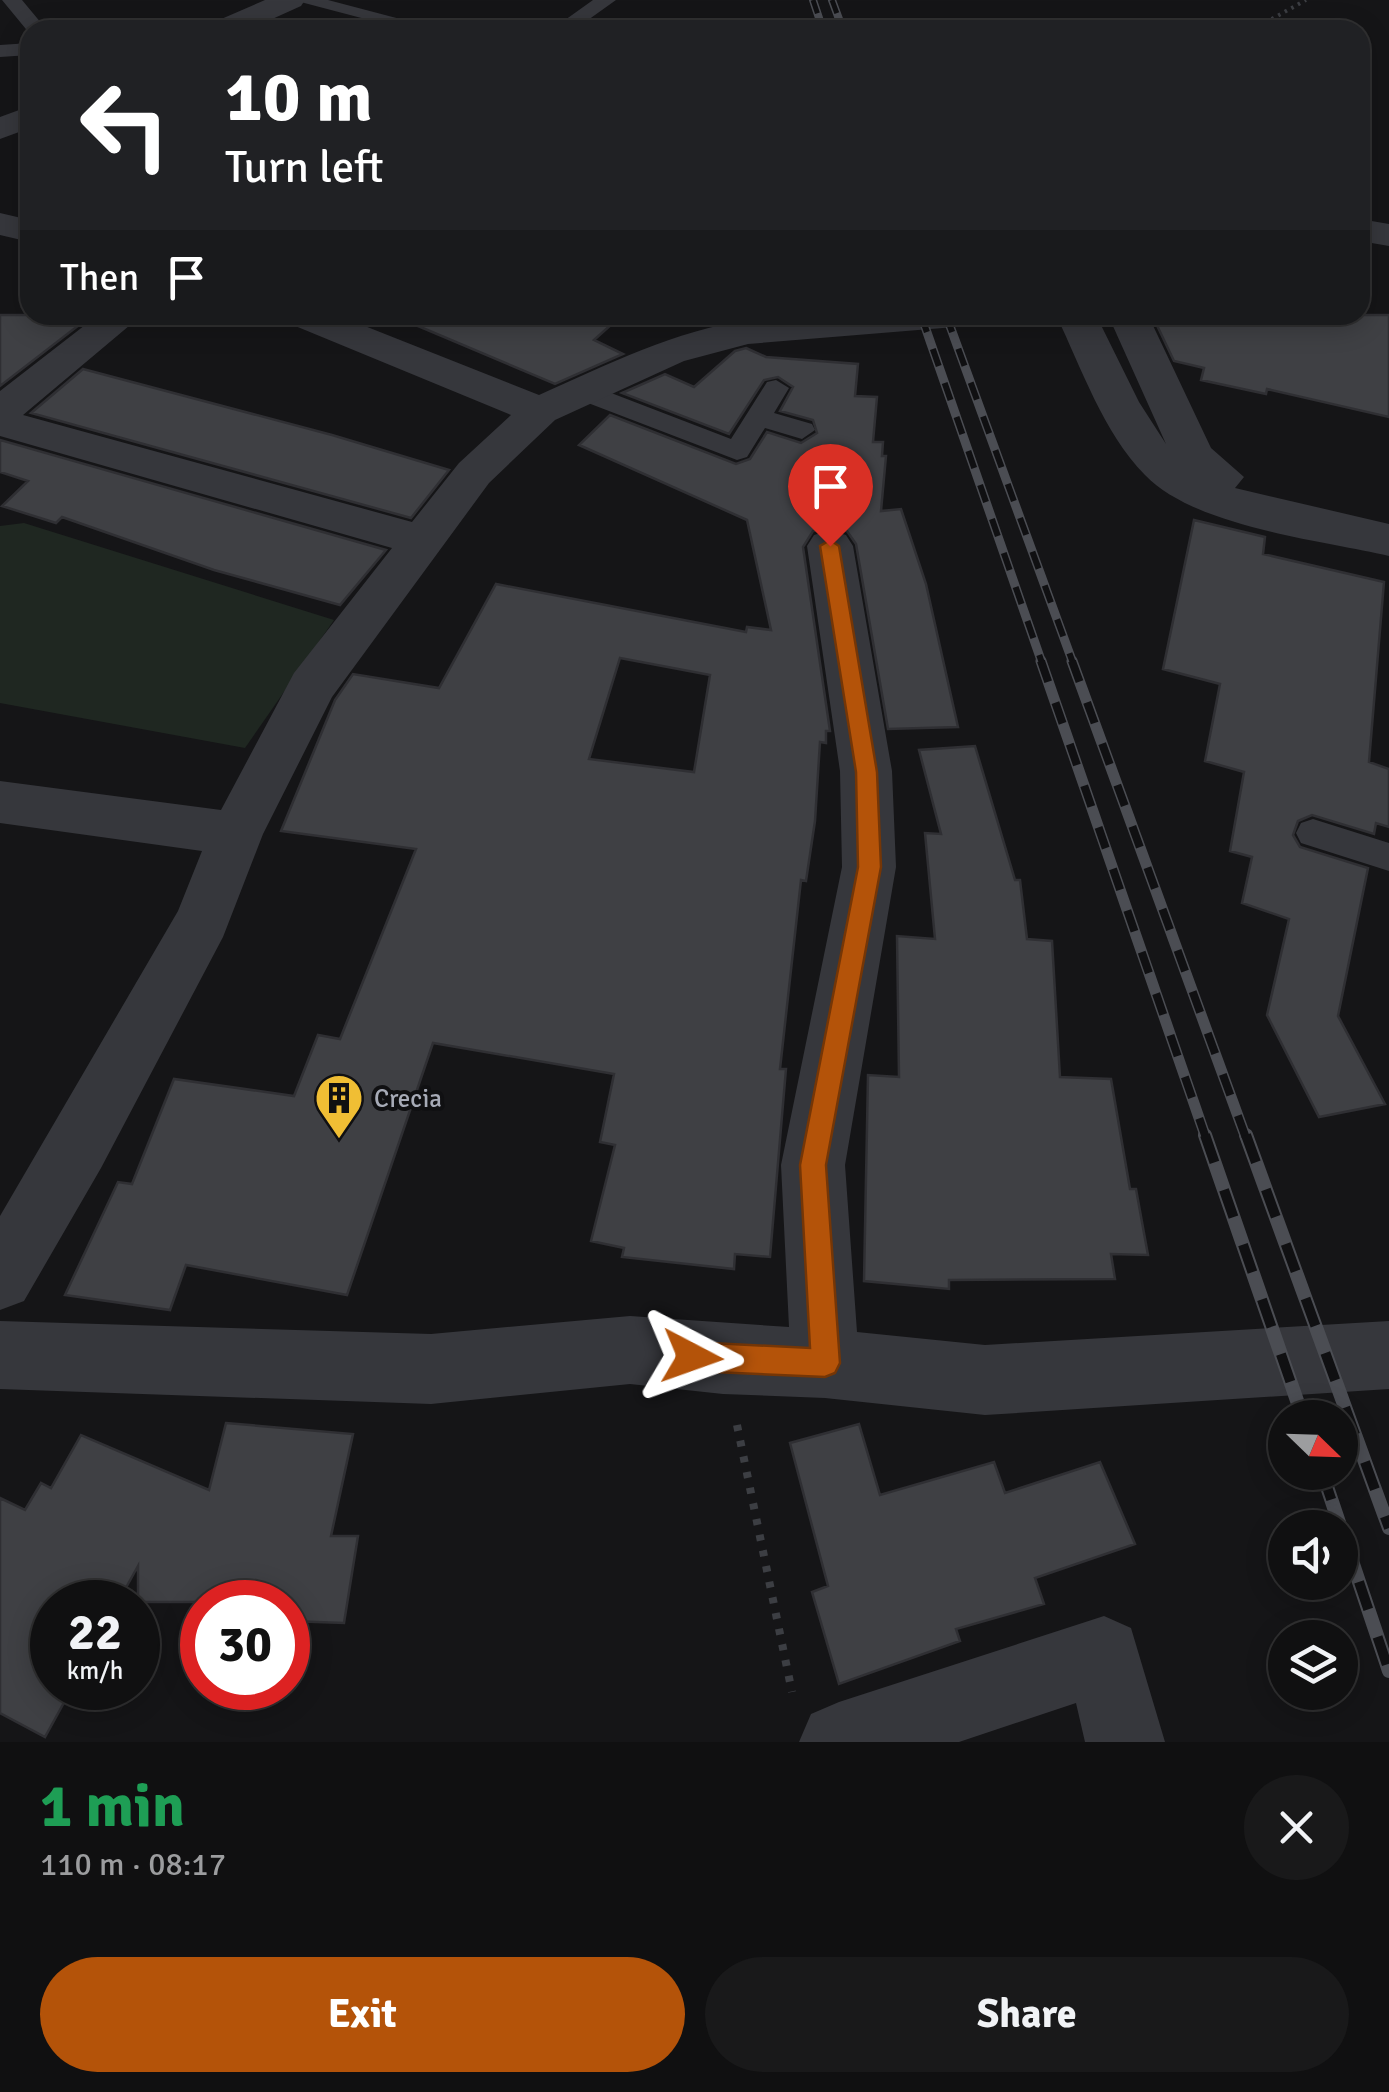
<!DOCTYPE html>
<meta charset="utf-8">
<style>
body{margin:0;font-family:Signika,sans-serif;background:#19191a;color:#f1f3f6;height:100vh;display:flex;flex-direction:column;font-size:38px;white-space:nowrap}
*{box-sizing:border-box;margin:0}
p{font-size:32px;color:#9c9d9f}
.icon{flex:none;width:55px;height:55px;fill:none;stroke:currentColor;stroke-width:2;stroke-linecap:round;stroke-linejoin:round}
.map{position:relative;height:1742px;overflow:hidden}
.sheet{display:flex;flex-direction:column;background:#101011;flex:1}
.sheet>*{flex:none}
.top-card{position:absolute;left:20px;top:20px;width:1350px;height:305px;border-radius:30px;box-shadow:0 5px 25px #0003,0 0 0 2px #303031;background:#202124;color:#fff;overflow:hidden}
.needle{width:65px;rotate:113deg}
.buttons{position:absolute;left:1268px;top:1400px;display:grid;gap:20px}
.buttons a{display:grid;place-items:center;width:90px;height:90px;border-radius:50%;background:#101011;box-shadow:0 5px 25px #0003,0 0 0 2px #303031;font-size:50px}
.speed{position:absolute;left:30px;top:1580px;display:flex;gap:20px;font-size:50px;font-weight:700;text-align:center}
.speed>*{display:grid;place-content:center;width:130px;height:130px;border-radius:50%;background:#101011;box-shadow:0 5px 25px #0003,0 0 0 2px #303031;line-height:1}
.speed small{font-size:25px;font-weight:400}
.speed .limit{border:15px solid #d22;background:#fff;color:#111}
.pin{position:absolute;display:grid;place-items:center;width:85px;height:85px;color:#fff;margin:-102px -42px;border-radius:50% 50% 50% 0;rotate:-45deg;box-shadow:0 0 10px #0007}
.pin .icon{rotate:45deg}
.me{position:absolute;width:110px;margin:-55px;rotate:94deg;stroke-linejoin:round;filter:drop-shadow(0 0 8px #0008)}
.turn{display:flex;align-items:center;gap:35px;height:210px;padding:0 40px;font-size:45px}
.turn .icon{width:130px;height:130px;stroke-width:2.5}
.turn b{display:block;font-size:70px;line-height:85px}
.then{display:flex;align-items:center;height:95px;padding:0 40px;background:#0003;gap:20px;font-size:38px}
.round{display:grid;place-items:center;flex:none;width:105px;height:105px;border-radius:52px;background:#19191a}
.summary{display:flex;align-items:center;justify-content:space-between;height:170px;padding:0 40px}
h1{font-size:60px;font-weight:800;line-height:75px;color:#1e9e55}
.cta{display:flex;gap:20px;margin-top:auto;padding:20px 40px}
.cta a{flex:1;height:115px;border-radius:60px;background:#b45309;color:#fff;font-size:40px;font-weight:800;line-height:115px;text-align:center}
.cta a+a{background:#19191a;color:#f1f3f6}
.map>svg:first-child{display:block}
</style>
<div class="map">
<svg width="1389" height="1742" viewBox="0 0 1389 1742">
<rect width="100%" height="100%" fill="#151517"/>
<!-- green -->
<path fill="#1f2721" d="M24,523l310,97 -89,128 -245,-45v-177z"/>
<!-- building -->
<path fill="#3f4044" stroke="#2f2f33" stroke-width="2.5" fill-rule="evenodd" d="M0,315h92l-92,71z
M392,315h230l-28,25 29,14 -68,30z
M1152,315h237v102l-122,-28 -1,5 -65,-14 3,-12 -30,-7z
M746,348l20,9 92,7 -3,32 22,1 -4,45h10l-1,14h4l-5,55 20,-2 25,75 32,143 -70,2 -32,-185 -9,-13 -16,-5 -18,5 -10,16 27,184h-4v12l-6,-1 -5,79 -9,60 -5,-1 -21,189h6l-16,188 -35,-3 -1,15 -112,-12 2,-9 -33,-7 24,-96 -15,-3 14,-68 -181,-31 -86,252 -161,-30 -16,45 -105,-15 53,-113 14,2 42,-105 120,17 24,-61 22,4 76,-190 -135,-18 54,-131 18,-26 86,14 57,-104 250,48 1,-5 24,3 -24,-110 -168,-75 31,-30 126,49 14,-5 17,-27 34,11 16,-10 -4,-13 -33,-9 13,-24 -15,-10 -14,3 -35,54 -107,-41 43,-19 29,13 41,-36zM620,658l90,17 -16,97 -105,-13z
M83,369l249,66 117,35 -38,48 -380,-105z
M0,440l386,110 -46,55 -126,-35 -152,-53 -6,6 -54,-17 26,-25 -28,-9z
M1194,520l71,17 -2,17 121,28 -15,180 20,7v58l-13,-4 -2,11 -62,-19 -14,6 -5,14 7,12 68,21 -30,148 47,88 -66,13 -52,-102 22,-96 -47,-16 10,-46 -22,-6 14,-79 -39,-11 15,-77 -57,-15z
M975,746l40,134h5l7,59 25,2 8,136 51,2 19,110h6l12,66 -37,-1 4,25 -166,1v9l-85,-8 4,-206 31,2 -2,-141 38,3 -10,-106 16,1 -22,-84z
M226,1423l127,11 -22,102h27l-14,87 -56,-2v-19h-150v-36l-20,36h-66v86h20l-27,49 -45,-24v-215l25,12 16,-27 10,5 30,-53 128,55z
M859,1424l21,71 114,-33 11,31 95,-31 35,82 -100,34 9,26 -88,25 4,12 -121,43 -27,-92 16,-6 -38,-143z"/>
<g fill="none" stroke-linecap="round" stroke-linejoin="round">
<!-- path-far1 -->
<path stroke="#3c3e43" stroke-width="4" stroke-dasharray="2.5 5" stroke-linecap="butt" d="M1252,30l54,-30"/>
<!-- path -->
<path stroke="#3c3e43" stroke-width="8" stroke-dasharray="6 10" stroke-linecap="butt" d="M737,1425l55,267"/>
<!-- service -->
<path fill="#36373c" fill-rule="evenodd" d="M2,0h20l25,30h-17v4z
M293,0h35l114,30h-35z
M593,0h23l-42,30h-23z
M773,20l7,2v8h-25z
M30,43v12l-30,2v-12z
M776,380l13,8 -15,25 38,11 3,6 -13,9 -37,-11 -18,29 -10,3 -162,-62 -4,-6 4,-6h18l138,53 36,-57z
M1313,819l76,24v28l-88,-28 -5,-10 5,-10z"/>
<!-- minor -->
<path fill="#36373c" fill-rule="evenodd" d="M265,0h40l-4,6 -53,24h-40l4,-7z
M30,106v22l-30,11v-22z
M0,213l30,7v22l-30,-7z
M1360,219l29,5v22l-29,-5z
M98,315h44l-119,100 389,107 47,-59 52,-48 -223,-92 -6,-8h55l202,80c68,-30 136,-65 211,-75 74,-10 150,-5 225,-5l-6,8 -14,4 -207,17 -64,17 -129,59 -66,63 -157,214 -69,137 -40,103 -122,231 -77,133 -24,9v-94l178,-305 24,-60 -202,-28v-42l221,29 73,-137 98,-125 -392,-112v-45z
M1056,315h40l43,87 27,42 -58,-129h40l63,133 33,29 -9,11 154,36v32c-69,-16 -194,-29 -244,-81 -42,-43 -63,-106 -89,-160z
M830,530l16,5 7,11 39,225 4,96 -51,298 12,167 128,13 404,-24v68l-404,26 -160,-17 -102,-4 -93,-10 -199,20 -431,-15v-68l431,13 199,-18 159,11 -8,-162 61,-298 -2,-96 -33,-225 7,-11z
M1104,1616l27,12 34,114h-80l-9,-39 -117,39h-160l12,-28 28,-12z"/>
<!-- rail-far3 casing -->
<g stroke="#4b4d53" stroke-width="8">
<path id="rail-far3" d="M813,0l10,30
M832,0l11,30"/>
</g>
<!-- rail-far2 casing -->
<g stroke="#4b4d53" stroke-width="9">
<path id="rail-far2" d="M921,315l121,348
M946,315l127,348"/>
</g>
<!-- rail-far1 casing -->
<g stroke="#4b4d53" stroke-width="11">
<path id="rail-far1" d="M1041,661l165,477
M1072,661l174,477"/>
</g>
<!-- rail casing -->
<g stroke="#4b4d53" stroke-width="14">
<path id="rail" d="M1205,1135l98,283
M1246,1135l143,393
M1322,1472l67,199"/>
</g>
<!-- rail-far3 -->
<use href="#rail-far3" stroke="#101012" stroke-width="5" stroke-dasharray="14" stroke-linecap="butt"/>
<!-- rail-far2 -->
<use href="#rail-far2" stroke="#101012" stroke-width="6" stroke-dasharray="18" stroke-linecap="butt"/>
<!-- rail-far1 -->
<use href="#rail-far1" stroke="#101012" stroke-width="8" stroke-dasharray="22" stroke-linecap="butt"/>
<!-- rail -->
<use href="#rail" stroke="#101012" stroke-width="10" stroke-dasharray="29" stroke-linecap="butt"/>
</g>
<!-- route -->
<path fill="#b45309" stroke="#753606" stroke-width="2.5" d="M830,540l9,6 38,226 4,95 -55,298 14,198 -5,10 -10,4 -133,-6 -10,-4 -4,-10 4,-10 10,-5 118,6 -10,-183 58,-298 -2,-95 -36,-226z"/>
<!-- icons -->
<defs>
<g id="building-pin" transform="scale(2.5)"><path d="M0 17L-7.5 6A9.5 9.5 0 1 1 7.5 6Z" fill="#f0be34" stroke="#101012"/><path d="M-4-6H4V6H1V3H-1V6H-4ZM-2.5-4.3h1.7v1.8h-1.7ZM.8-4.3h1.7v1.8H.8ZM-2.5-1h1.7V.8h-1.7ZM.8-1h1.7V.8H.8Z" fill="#111"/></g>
</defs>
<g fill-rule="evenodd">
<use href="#building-pin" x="339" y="1098"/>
</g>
<g text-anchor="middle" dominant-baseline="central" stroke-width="8" stroke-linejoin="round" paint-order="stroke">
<!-- poi labels -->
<g font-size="25" fill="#a7abb7" stroke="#101012" text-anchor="start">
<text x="374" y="1098">Crecia</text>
</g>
</g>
</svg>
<div class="buttons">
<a><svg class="needle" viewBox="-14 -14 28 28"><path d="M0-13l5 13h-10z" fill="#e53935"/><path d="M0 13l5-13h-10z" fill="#9c9d9f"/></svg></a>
<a><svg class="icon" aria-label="sound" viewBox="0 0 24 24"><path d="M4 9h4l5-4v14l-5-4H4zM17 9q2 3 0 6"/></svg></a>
<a><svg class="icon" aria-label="layers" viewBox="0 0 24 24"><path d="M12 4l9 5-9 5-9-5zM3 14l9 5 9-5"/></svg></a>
</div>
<div class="speed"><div>22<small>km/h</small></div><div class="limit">30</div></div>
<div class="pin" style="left:830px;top:546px;background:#d93025"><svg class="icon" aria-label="arrive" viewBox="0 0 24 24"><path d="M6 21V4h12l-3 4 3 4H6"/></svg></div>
<svg class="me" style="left:692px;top:1357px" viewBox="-20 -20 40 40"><path d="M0-17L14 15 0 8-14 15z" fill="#b45309" stroke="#fff" stroke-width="4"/></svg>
<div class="top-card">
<div class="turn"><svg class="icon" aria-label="left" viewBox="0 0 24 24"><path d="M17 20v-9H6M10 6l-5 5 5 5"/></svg><div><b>10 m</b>Turn left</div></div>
<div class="then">Then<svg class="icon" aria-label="arrive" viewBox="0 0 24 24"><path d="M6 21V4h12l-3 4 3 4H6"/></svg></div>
</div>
</div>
<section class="sheet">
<div class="summary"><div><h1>1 min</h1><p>110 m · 08:17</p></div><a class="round"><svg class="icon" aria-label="close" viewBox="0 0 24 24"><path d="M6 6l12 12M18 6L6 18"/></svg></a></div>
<div class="cta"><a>Exit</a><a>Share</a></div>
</section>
